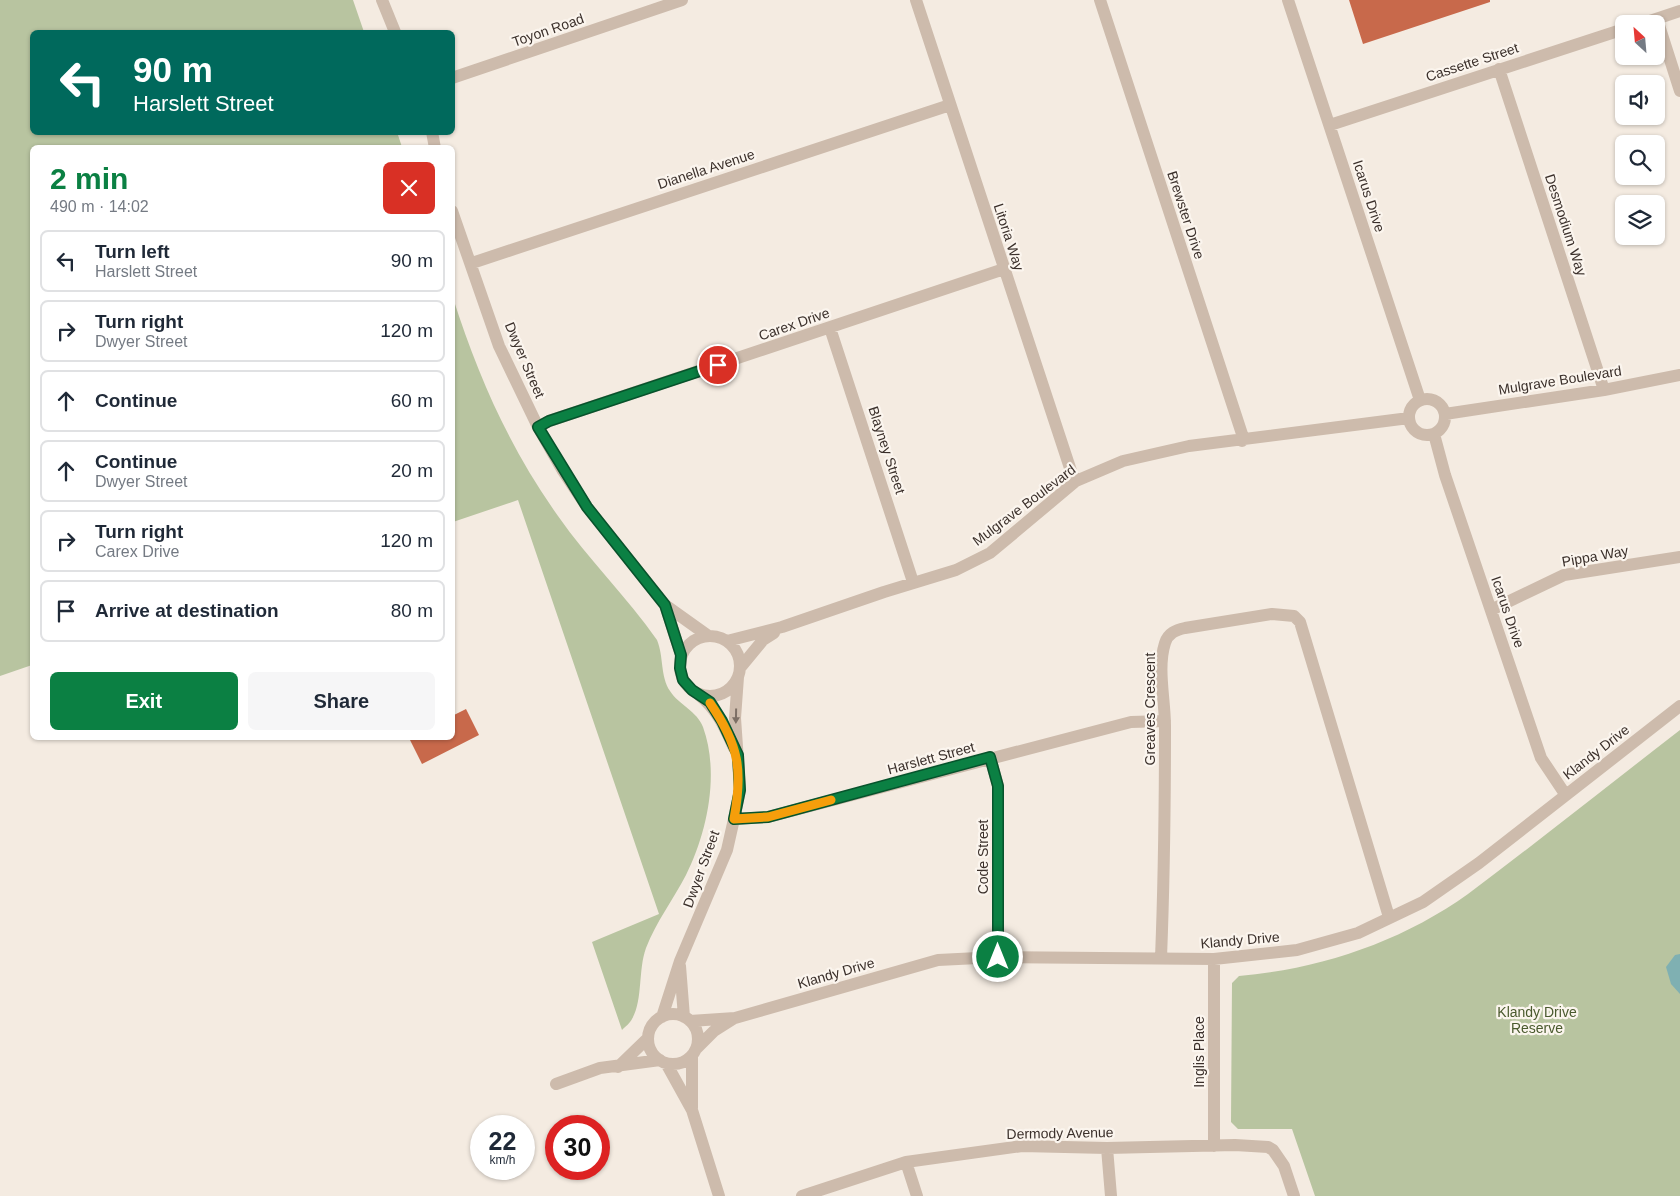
<!DOCTYPE html>
<meta charset="utf-8">
<style>
body{margin:0;font-family:Arial,sans-serif;background:#f6f6f7;color:#1f2937;height:100vh;display:flex;flex-direction:column;font-size:19px;white-space:nowrap}
*{box-sizing:border-box;margin:0}
p{font-size:16px;color:#747a83}
.icon{flex:none;width:28px;height:28px;fill:none;stroke:currentColor;stroke-width:2;stroke-linecap:round;stroke-linejoin:round}
.map{position:relative;flex:1;overflow:hidden}
.panel{position:absolute;left:30px;top:145px;width:425px;height:595px;display:flex;flex-direction:column;background:#fff;border-radius:8px;box-shadow:0 1px 4px #0004}
.panel>*{flex:none}
.top-card{position:absolute;left:30px;top:30px;width:425px;height:105px;border-radius:8px;box-shadow:0 1px 4px #0004;background:#00695c;color:#fff;overflow:hidden}
.needle{width:32px;rotate:334deg}
.fabs{position:absolute;left:1615px;top:15px;display:grid;gap:10px}
.fabs a{display:grid;place-items:center;width:50px;height:50px;border-radius:8px;background:#fff;box-shadow:0 1px 4px #0004;font-size:25px}
.speed{position:absolute;left:470px;top:1115px;display:flex;gap:10px;font-size:25px;font-weight:700;text-align:center}
.speed>*{display:grid;place-content:center;width:65px;height:65px;border-radius:50%;background:#fff;box-shadow:0 1px 4px #0004;line-height:1}
.speed small{font-size:12px;font-weight:400}
.speed .limit{border:8px solid #d22;background:#fff;color:#111}
.pin{position:absolute;display:grid;place-items:center;width:42px;height:42px;color:#fff;margin:-21px;border:2px solid #fff;border-radius:50%;box-shadow:0 1px 5px #0007}
.me{position:absolute;width:55px;margin:-28px;rotate:0deg;stroke-linejoin:round;filter:drop-shadow(0 0 4px #0008)}
.turn{display:flex;align-items:center;gap:18px;height:105px;padding:0 20px;font-size:22px}
.turn .icon{width:65px;height:65px;stroke-width:2.5}
.turn b{display:block;font-size:35px;line-height:42px}
.round{display:grid;place-items:center;flex:none;width:52px;height:52px;border-radius:8px;background:#f6f6f7}
.headline{display:flex;align-items:center;justify-content:space-between;height:85px;padding:0 20px}
h1{font-size:30px;font-weight:700;line-height:38px;color:#0b8043}
.cta{display:flex;gap:10px;margin-top:auto;padding:10px 20px}
.cta a{flex:1;height:58px;border-radius:8px;background:#0b8043;color:#fff;font-size:20px;font-weight:700;line-height:58px;text-align:center}
.cta a+a{background:#f6f6f7;color:#1f2937}
ul{padding:0;list-style:none}
li{display:flex;align-items:center;gap:15px;height:62px;margin:0 10px 8px;padding:0 10px;border:2px solid #e0e1e3;border-radius:8px}
li div{flex:1}
li b{display:block;font-size:19px}
li em{font-style:normal}
.map>svg:first-child{display:block}
</style>
<div class="map">
<svg width="1680" height="1196" viewBox="0 0 1680 1196">
<rect width="100%" height="100%" fill="#f4ebe1"/>
<!-- green -->
<path fill="#b8c4a0" d="M0,0h353l11,32h-332v100h365l5,15 -370,1v517l-32,11z
M453,298c25,78 57,151 105,218 30,43 69,81 99,124 7,17 3,36 13,51 9,14 27,20 33,36 17,47 4,106 -17,148 -13,25 -30,47 -40,73 -8,22 -3,52 -14,71 -2,4 -7,8 -10,11l-30,-88 67,-28 -141,-414 -65,22z
M1680,730v466h-365l-23,-67h-54l-7,-7 1,-139 7,-7c81,-7 162,-34 229,-82 27,-20 54,-41 81,-62 44,-34 87,-68 131,-102z"/>
<!-- water -->
<path fill="#7fb0b2" d="M1680,954v40l-9,-10 -5,-17 9,-12z"/>
<!-- building -->
<path fill="#c8694b" d="M1349,0h141v2l-127,42z
M466,709l13,26 -57,29 -13,-26h43v-22z"/>
<g fill="none" stroke-linecap="round" stroke-linejoin="round">
<!-- minor -->
<path stroke="#cdbbac" stroke-width="12" d="M382,0l13,32
M916,0l156,474 4,7
M1100,0l142,434v7
M1288,0l132,400
M1657,19l23,72
M1641,24l39,-13
M1499,69l105,321
M452,78l230,-78
M1330,125l294,-96
M432,132l3,16
M452,211l47,135 39,81 25,44 24,36 78,98 42,30
M472,263l478,-158
M830,328l83,254
M1409 417a18 18 0 1 1 36 0a18 18 0 1 1-36 0Z
M1445,414l159,-24 76,-15
M538,427l11,-6 455,-152
M1434,434l11,41 96,283 24,36
M665,605l16,50
M1491,610l73,-35 116,-18
M680 666a30 30 0 1 1 60 0a30 30 0 1 1-60 0Z
M727,641l55,-14 102,-35 72,-22 34,-17 86,-72 47,-20 66,-15 220,-28
M740,668l23,-28 11,-7
M699,695c18,14 26,33 35,53
M990,757l8,29v171
M734,819l34,-2 363,-95 34,-1
M1161,958c3,-77 4,-154 4,-232 0,-27 -8,-58 0,-83 3,-10 11,-13 20,-15l87,-14 22,2 6,6 89,295
M680,966l4,51
M648 1039a25 25 0 1 1 50 0a25 25 0 1 1-50 0Z
M662,1017l18,-56 47,-111 7,-31 6,-29 -5,-72 3,-41
M690,1021l45,-3 203,-58 60,-3 216,2 83,-9 61,-17 65,-31 56,-39 201,-157
M696,1049l18,-18 19,-12
M692,1056v52
M666,1063l26,47 27,86
M618,1067l30,-29
M556,1084l44,-16 60,-8
M1214,1146v-187
M1107,1148l4,48
M906,1162l11,34
M802,1196l104,-34 116,-16 85,2 128,-3 33,2 5,3 11,16 10,30"/>
</g>
<!-- one-way arrows -->
<defs><path id="oneway-solid" d="M-6-.8H1V-3.2L6.5 0L1 3.2V.8H-6Z" transform="scale(1.25)"/></defs>
<use fill="#7d6f65" href="#oneway-solid" transform="translate(736 716) rotate(91)"/>
<g fill="none" stroke-linecap="round" stroke-linejoin="round">
<!-- route casing -->
<g stroke="#07532c" stroke-width="12">
<path id="route" d="M718,365l-169,56 -11,6 49,80 78,98 16,50 -1,13 3,12 9,10 18,12 12,19 16,34 2,35 -6,29 34,-2 222,-60 8,29v171"/>
</g>
<!-- route -->
<use href="#route" stroke="#0b8043" stroke-width="9"/>
<!-- slow -->
<path stroke="#f59e0b" stroke-width="9" d="M710,703c29,42 33,67 24,116l34,-2 63,-17"/>
</g>
<g text-anchor="middle" dominant-baseline="central" stroke-width="4.5" stroke-linejoin="round" paint-order="stroke">
<!-- street labels -->
<g font-size="14" fill="#3b302b" stroke="#fbf5ee">
<text transform="translate(548 30) rotate(-19)">Toyon Road</text>
<text transform="translate(1472 62) rotate(-18)">Cassette Street</text>
<text transform="translate(706 169) rotate(-18)">Dianella Avenue</text>
<text transform="translate(1369 196) rotate(72)">Icarus Drive</text>
<text transform="translate(1186 215) rotate(72)">Brewster Drive</text>
<text transform="translate(1566 225) rotate(72)">Desmodium Way</text>
<text transform="translate(1009 237) rotate(72)">Litoria Way</text>
<text transform="translate(794 324) rotate(-19)">Carex Drive</text>
<text transform="translate(525 360) rotate(67)">Dwyer Street</text>
<text transform="translate(1560 380) rotate(-9)">Mulgrave Boulevard</text>
<text transform="translate(887 450) rotate(72)">Blayney Street</text>
<text transform="translate(1024 505) rotate(-37)">Mulgrave Boulevard</text>
<text transform="translate(1595 556) rotate(-10)">Pippa Way</text>
<text transform="translate(1508 612) rotate(71)">Icarus Drive</text>
<text transform="translate(1150 709) rotate(-90)">Greaves Crescent</text>
<text transform="translate(1596 752) rotate(-38)">Klandy Drive</text>
<text transform="translate(931 758) rotate(-15)">Harslett Street</text>
<text transform="translate(983 857) rotate(-90)">Code Street</text>
<text transform="translate(701 869) rotate(-70)">Dwyer Street</text>
<text transform="translate(1240 940) rotate(-5)">Klandy Drive</text>
<text transform="translate(836 973) rotate(-16)">Klandy Drive</text>
<text transform="translate(1199 1052) rotate(-90)">Inglis Place</text>
<text transform="translate(1060 1133) rotate(-1)">Dermody Avenue</text>
</g>
<!-- park labels -->
<g font-size="14" fill="#4a5a2e" stroke="#fbf5ee">
<text x="1537" y="1012">Klandy Drive<tspan x="1537" dy="16">Reserve</tspan></text>
</g>
</g>
</svg>
<div class="fabs">
<a><svg class="needle" viewBox="-14 -14 28 28"><path d="M0-13l5 13h-10z" fill="#e53935"/><path d="M0 13l5-13h-10z" fill="#747a83"/></svg></a>
<a><svg class="icon" aria-label="sound" viewBox="0 0 24 24"><path d="M4 9h4l5-4v14l-5-4H4zM17 9q2 3 0 6"/></svg></a>
<a><svg class="icon" aria-label="search" viewBox="0 0 24 24"><circle cx="10" cy="10" r="6"/><path d="M15 15l6 6"/></svg></a>
<a><svg class="icon" aria-label="layers" viewBox="0 0 24 24"><path d="M12 4l9 5-9 5-9-5zM3 14l9 5 9-5"/></svg></a>
</div>
<div class="speed"><div>22<small>km/h</small></div><div class="limit">30</div></div>
<div class="pin" style="left:718px;top:365px;background:#d93025"><svg class="icon" aria-label="arrive" viewBox="0 0 24 24"><path d="M6 21V4h12l-3 4 3 4H6"/></svg></div>
<svg class="me" style="left:998px;top:957px" viewBox="-20 -20 40 40"><circle r="17" fill="#0b8043" stroke="#fff" stroke-width="3"/><path d="M0-11L8 9 0 5-8 9z" fill="#fff"/></svg>
<div class="top-card">
<div class="turn"><svg class="icon" aria-label="left" viewBox="0 0 24 24"><path d="M17 20v-9H6M10 6l-5 5 5 5"/></svg><div><b>90 m</b>Harslett Street</div></div>
</div>
<section class="panel">
<div class="headline"><div><h1>2 min</h1><p>490 m · 14:02</p></div><a class="round" style="background:#d93025;color:#fff"><svg class="icon" aria-label="close" viewBox="0 0 24 24"><path d="M6 6l12 12M18 6L6 18"/></svg></a></div>
<ul>
<li><svg class="icon" aria-label="left" viewBox="0 0 24 24"><path d="M17 20v-9H6M10 6l-5 5 5 5"/></svg><div><b>Turn left</b><p>Harslett Street</p></div><em>90 m</em></li>
<li><svg class="icon" aria-label="right" viewBox="0 0 24 24"><path d="M7 20v-9h11M14 6l5 5-5 5"/></svg><div><b>Turn right</b><p>Dwyer Street</p></div><em>120 m</em></li>
<li><svg class="icon" aria-label="ahead" viewBox="0 0 24 24"><path d="M12 20V5M6 11l6-6 6 6"/></svg><div><b>Continue</b></div><em>60 m</em></li>
<li><svg class="icon" aria-label="ahead" viewBox="0 0 24 24"><path d="M12 20V5M6 11l6-6 6 6"/></svg><div><b>Continue</b><p>Dwyer Street</p></div><em>20 m</em></li>
<li><svg class="icon" aria-label="right" viewBox="0 0 24 24"><path d="M7 20v-9h11M14 6l5 5-5 5"/></svg><div><b>Turn right</b><p>Carex Drive</p></div><em>120 m</em></li>
<li><svg class="icon" aria-label="arrive" viewBox="0 0 24 24"><path d="M6 21V4h12l-3 4 3 4H6"/></svg><div><b>Arrive at destination</b></div><em>80 m</em></li>
</ul>
<div class="cta"><a>Exit</a><a>Share</a></div>
</section>
</div>
